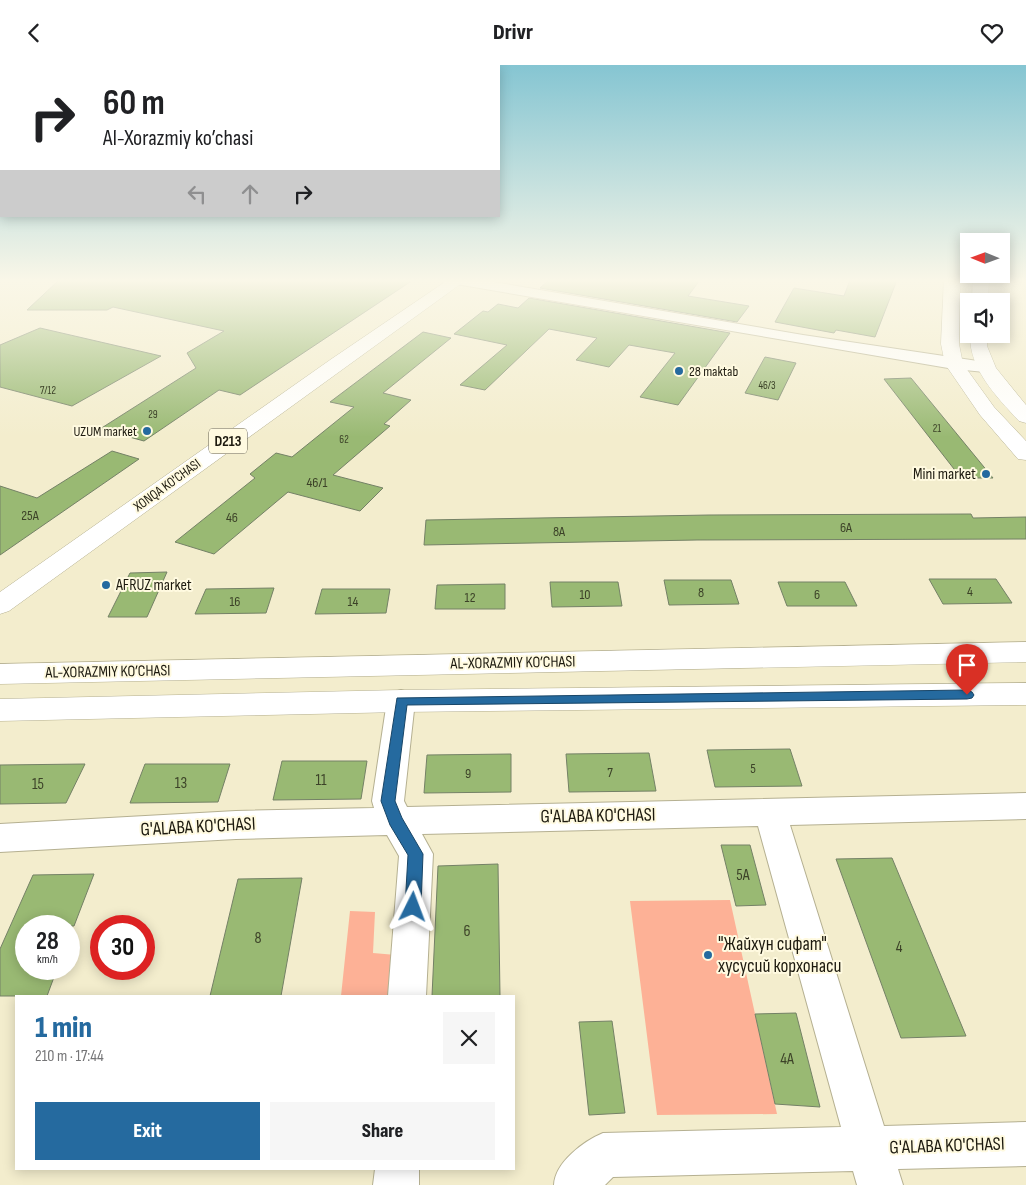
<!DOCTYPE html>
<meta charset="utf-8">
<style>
body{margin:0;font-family:"Sofia Sans Condensed",sans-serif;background:#f6f6f6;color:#202124;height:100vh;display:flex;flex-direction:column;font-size:19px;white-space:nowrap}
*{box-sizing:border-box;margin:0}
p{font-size:16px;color:#757577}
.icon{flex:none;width:28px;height:28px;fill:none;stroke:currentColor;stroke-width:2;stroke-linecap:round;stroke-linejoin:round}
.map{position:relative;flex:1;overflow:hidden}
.panel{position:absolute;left:15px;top:930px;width:500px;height:175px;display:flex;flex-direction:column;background:#fff;border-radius:0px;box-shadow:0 2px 12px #0003}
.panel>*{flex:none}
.top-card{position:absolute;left:0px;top:0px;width:500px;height:152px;box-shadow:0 2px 12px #0003;background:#fff;color:#202124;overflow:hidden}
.needle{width:32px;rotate:271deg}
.tools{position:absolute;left:960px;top:168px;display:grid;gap:10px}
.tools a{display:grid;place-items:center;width:50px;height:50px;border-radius:0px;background:#fff;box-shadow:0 2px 12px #0003;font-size:25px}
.speed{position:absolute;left:15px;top:850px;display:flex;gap:10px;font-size:25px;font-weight:700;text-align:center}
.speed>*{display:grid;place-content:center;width:65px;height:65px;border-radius:50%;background:#fff;box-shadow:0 2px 12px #0003;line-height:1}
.speed small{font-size:12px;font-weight:400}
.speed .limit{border:8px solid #d22;background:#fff;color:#111}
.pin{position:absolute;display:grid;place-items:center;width:42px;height:42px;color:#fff;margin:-51px -21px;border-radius:50% 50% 50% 0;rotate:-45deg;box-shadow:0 0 5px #0007}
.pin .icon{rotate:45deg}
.me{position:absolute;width:55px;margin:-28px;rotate:3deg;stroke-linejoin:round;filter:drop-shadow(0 0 4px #0008)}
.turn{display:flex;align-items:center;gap:18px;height:105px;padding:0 20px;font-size:22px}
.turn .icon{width:65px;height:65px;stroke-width:2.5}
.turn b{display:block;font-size:35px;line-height:42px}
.lanes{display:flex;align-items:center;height:48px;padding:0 20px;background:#0003;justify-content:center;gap:25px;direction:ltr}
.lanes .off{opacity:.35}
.round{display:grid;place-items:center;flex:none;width:52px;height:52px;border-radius:0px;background:#f6f6f6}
.summary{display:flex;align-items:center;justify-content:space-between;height:85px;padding:0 20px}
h1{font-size:30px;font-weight:800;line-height:38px;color:#256a9f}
.button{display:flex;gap:10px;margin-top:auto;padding:10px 20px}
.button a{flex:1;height:58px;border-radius:0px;background:#256a9f;color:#fff;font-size:20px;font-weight:800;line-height:58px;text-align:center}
.button a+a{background:#f6f6f6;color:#202124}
header{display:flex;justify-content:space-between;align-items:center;height:65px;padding:0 20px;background:#fff;font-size:22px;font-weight:800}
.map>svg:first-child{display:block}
</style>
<header><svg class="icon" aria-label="back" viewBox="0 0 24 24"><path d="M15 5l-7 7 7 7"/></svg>Drivr<svg class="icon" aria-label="heart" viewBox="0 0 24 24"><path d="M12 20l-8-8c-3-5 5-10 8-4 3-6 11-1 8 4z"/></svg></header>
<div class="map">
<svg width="1026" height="1120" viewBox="0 0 1026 1120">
<rect width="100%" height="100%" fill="#f3edcd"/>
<!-- green -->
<path fill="#fdb196" d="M730,835l47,214 -120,1 -27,-214z
M350,846l25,1 -2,41 23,2 -2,41h-53z"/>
<!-- building -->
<path fill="#99b973" stroke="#748166" d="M59,215h354l-173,115 -21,-5 -75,51 -44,-12 96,-61 -9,-15 37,-22 -111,-24 -6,3h-80z
M549,215h151l-12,16 61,10 -12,16 -197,-34z
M850,215h47l-22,57 -39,-7 -2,3 -59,-11 19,-34 50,8z
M529,233l201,35 -52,72 -38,-8 35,-44 -46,-8 -20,22 -33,-7 21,-22 -48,-9 -64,61 -25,-5 47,-40 -53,-11 29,-23 5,1 10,-8 20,4z
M40,263l121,28 -89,50 -72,-19v-42z
M423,267l28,6 -68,55 28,7 -27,24 6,2 -57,49 50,13 -23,23 -72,-19 -74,62 -39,-12 80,-64 -5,-4 26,-21 16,4 62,-50 -24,-5z
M765,292l31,6 -18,37 -33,-7z
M911,313l82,100h-32l-77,-99z
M112,386l27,8 -139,96v-69l37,12z
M971,449l2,4 53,-1v22l-329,1 -273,5 2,-25 283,-5z
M167,507l-20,45h-39l22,-44z
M929,514h67l16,24 -69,1z
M664,515h67l8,24 -70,1z
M550,517h68l4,24 -70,1z
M778,517h67l12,24h-70z
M505,519v25h-70l2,-24z
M274,523l-8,25 -71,1 11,-25z
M322,524h68l-4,24 -71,1z
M790,684l12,37 -87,1 -8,-37z
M649,688l7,38 -87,1 -3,-38z
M511,689v38l-87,1 3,-38z
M282,696h85l-6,38 -88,1z
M85,699l-19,39 -66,1v-39z
M145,699h85l-12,38 -88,1z
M721,780h29l16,60 -30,1z
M892,793l74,178 -65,2 -65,-179z
M498,799l2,132h-68l6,-130z
M94,809l-20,52h-48v43h31l-10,27h-47v-47l33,-74z
M302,813l-21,118h-71l28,-117z
M796,948l24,94 -45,-3 -20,-90z
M612,956l13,92 -36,2 -10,-93z"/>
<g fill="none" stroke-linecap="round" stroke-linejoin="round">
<!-- minor casing -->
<g stroke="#b5b091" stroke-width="2">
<path id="minor" d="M449,215h33l321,55 188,28 3,4 -3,4 -6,1 -31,-3 -498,-85 -5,-1z
M401,625l10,3 4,8 -11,100 3,6 619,-14v26l-236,6 94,301 142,-4v44l-128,3 5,16h-46l-4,-14 -240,6 -8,8h-51c1,-23 30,-44 49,-52l238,-6 -83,-301 -336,8 11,20 -7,142h-38l11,-140 -12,-21 -151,4 -236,13v-28l236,-13 138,-3 -2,-7 15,-100 4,-8z
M375,1104h44v16h-46z"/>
</g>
<!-- major casing -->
<g stroke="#b5b091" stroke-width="1">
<path id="major" d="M448,215h18l-457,331 -9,3v-22l330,-232z
M944,215h16l-1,64 4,20 31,43 32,34v19l-8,-1 -38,-44 -35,-51 -4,-20z
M973,215h16l-1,21h-16z
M970,269h17v12l9,22 30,37v18l-7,-2c-23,-25 -50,-52 -49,-87z
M1026,577v20l-1026,22v-20z
M1026,618v22l-625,7 -401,9v-22l401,-9z"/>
</g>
<!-- minor -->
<use href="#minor" fill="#fff" fill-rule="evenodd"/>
<!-- major -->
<use href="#major" fill="#fff" fill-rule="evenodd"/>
</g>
<!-- sky -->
<linearGradient id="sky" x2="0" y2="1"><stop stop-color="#85c5d2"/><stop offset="0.58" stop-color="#faf7e8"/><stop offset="1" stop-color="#faf7e8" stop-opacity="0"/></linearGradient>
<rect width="1026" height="372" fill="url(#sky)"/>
<!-- route -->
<path fill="#256a9f" stroke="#184567" d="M967,625l5,2 2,3 -2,3 -5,1 -560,6 -12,96 7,17 21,36 -2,53 -3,6 -5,2 -6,-2 -2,-6 3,-52 -18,-30 -9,-24 16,-103z"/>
<!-- markers -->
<g fill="#256a9f" stroke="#fffae0" stroke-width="2">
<circle cx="679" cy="306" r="5"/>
<circle cx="147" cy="366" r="5"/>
<circle cx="986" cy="409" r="5"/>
<circle cx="106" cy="520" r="5"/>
<circle cx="708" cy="890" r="5"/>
</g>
<g text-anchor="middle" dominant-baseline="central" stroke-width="4" stroke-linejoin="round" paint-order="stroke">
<!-- far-number labels -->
<g font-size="11" fill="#3c4228">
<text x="767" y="320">46/3</text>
<text x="48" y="325">7/12</text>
<text x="153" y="349">29</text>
<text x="937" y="363">21</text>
<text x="344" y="374">62</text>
</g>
<!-- far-poi labels -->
<g font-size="14" fill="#1d1a0f" stroke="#fffae0" text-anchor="start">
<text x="689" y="306">28 maktab</text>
<text x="137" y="366" text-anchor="end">UZUM market</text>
</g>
<!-- number labels -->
<g font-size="14" fill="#3c4228">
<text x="317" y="417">46/1</text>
<text x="30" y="450">25A</text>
<text x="232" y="452">46</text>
<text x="846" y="462">6А</text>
<text x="559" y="466">8А</text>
<text x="970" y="526">4</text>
<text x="701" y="527">8</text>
<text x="585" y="529">10</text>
<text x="817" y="529">6</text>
<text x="470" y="532">12</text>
<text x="235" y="536">16</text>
<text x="353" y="536">14</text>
<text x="753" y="703">5</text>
<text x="610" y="707">7</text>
<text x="468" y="708">9</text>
</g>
<!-- far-street labels -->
<g font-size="14" fill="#1d1a0f" stroke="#fffae0">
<text transform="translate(167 420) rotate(-36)">XONQA KO'CHASI</text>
</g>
<!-- shield labels -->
<rect fill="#fffae0" stroke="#615d4e" stroke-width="1" x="209" y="363.5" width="38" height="25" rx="4"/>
<g font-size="15" font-weight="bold" fill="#1d1a0f">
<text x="228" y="376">D213</text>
</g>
<!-- poi labels -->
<g font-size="16" fill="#1d1a0f" stroke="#fffae0" text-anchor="end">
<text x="976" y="409">Mini market</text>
<text x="116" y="520" text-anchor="start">AFRUZ market</text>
</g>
<!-- street labels -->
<g font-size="16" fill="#1d1a0f" stroke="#fffae0">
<text transform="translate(513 598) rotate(-1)">AL-XORAZMIY KO’CHASI</text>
<text transform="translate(108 607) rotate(-1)">AL-XORAZMIY KO’CHASI</text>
</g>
<!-- near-number labels -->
<g font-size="16" fill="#3c4228">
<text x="321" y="715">11</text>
<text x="181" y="718">13</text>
<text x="38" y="719">15</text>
<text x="743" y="810">5A</text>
<text x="467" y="866">6</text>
<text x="258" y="873">8</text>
<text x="899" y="882">4</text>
<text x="787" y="994">4A</text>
</g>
<!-- near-street labels -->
<g font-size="19" fill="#1d1a0f" stroke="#fffae0">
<text transform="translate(598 751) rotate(-1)">G'ALABA KO'CHASI</text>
<text transform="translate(198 762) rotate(-3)">G'ALABA KO'CHASI</text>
<text transform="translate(947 1081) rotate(-2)">G'ALABA KO'CHASI</text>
</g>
<!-- near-poi labels -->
<g font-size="19" fill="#1d1a0f" stroke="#fffae0" text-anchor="start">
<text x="718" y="879">"Жайхун сифат"<tspan x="718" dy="22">хусусий корхонаси</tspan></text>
</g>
</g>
</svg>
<div class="tools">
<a><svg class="needle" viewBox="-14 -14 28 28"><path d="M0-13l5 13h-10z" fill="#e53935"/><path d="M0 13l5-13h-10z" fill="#757577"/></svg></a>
<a><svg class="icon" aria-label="sound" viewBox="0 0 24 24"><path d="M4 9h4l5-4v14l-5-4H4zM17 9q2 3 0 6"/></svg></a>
</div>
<div class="speed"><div>28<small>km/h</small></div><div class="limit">30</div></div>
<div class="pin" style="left:967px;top:630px;background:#d93025"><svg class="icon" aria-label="arrive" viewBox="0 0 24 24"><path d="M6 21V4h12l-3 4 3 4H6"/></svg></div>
<svg class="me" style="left:413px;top:842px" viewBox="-20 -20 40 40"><path d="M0-17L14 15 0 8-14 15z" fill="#256a9f" stroke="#fff" stroke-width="4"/></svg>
<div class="top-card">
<div class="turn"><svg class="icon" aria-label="right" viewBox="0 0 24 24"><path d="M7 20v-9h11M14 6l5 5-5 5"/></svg><div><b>60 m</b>Al-Xorazmiy ko’chasi</div></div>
<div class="lanes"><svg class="icon off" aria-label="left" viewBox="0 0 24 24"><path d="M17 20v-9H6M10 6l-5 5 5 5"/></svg><svg class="icon off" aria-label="ahead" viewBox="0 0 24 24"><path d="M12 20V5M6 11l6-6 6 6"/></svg><svg class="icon" aria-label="right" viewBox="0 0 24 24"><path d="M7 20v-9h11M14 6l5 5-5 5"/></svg></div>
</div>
<section class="panel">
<div class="summary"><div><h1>1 min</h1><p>210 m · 17:44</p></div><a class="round"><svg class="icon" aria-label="close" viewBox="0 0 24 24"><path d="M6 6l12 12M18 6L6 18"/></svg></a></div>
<div class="button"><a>Exit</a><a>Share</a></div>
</section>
</div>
